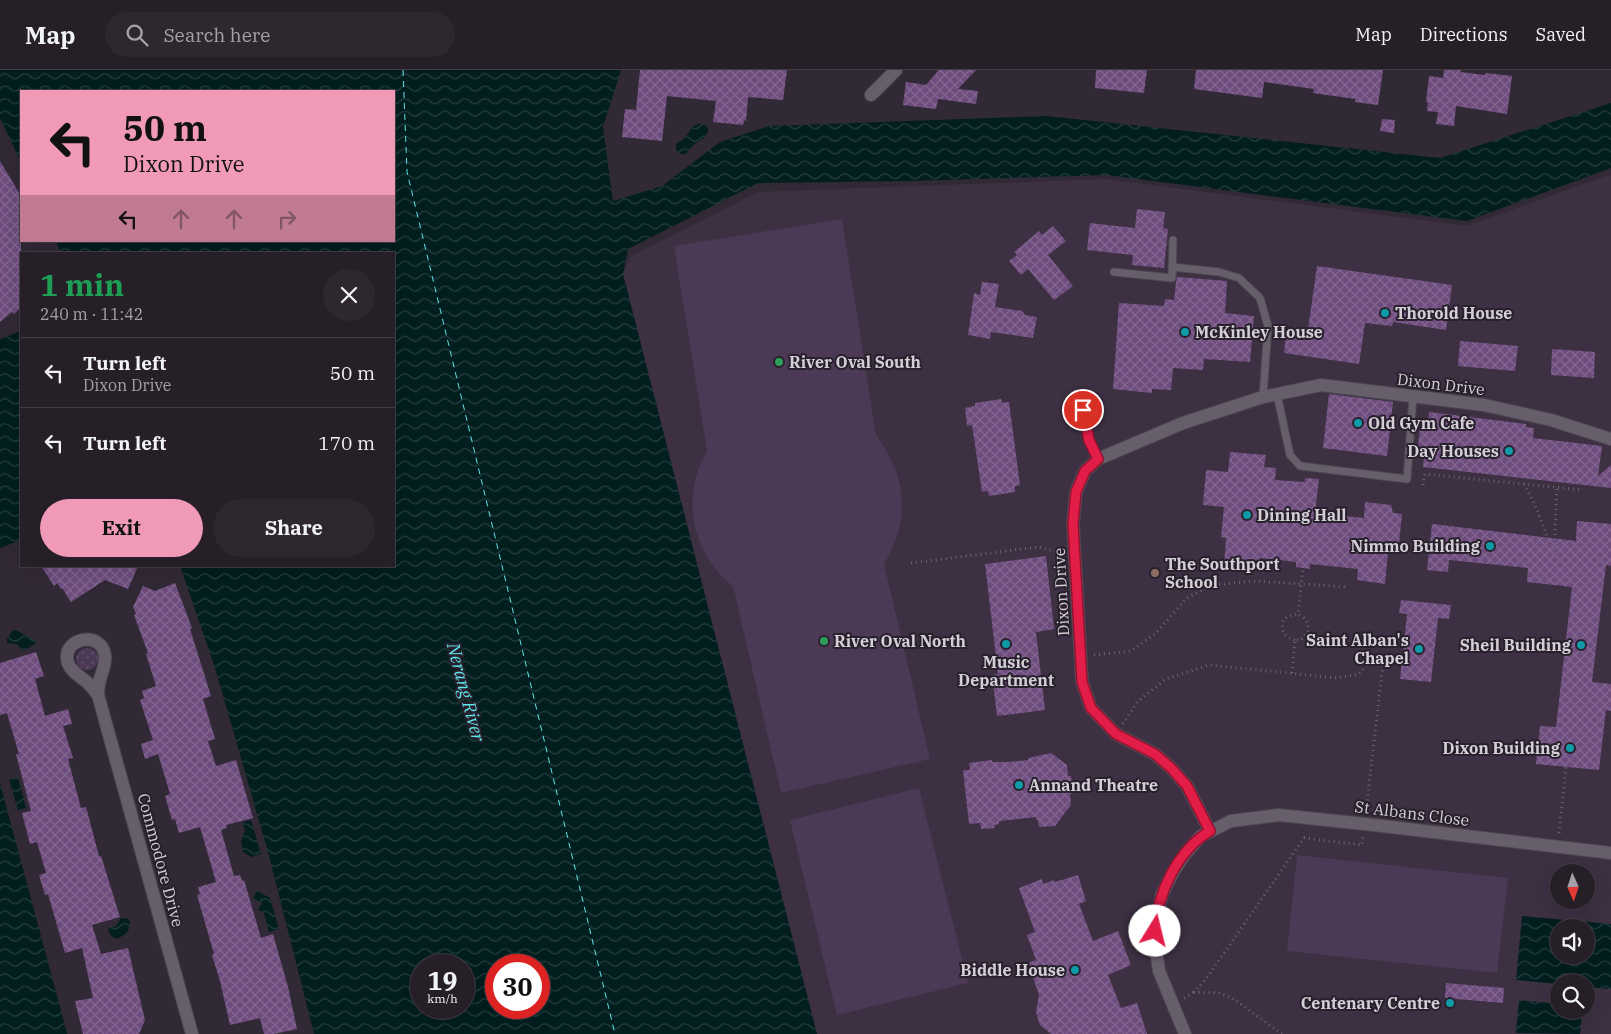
<!DOCTYPE html>
<meta charset="utf-8">
<style>
body{margin:0;font-family:"IBM Plex Serif",serif;background:#2e2730;color:#f1f3f6;height:100vh;display:flex;flex-direction:column;font-size:19px;white-space:nowrap}
*{box-sizing:border-box;margin:0}
p{font-size:16px;color:#a4a2a8}
.icon{flex:none;width:28px;height:28px;fill:none;stroke:currentColor;stroke-width:2;stroke-linecap:round;stroke-linejoin:round}
.map{position:relative;flex:1;overflow:hidden}
.sheet{position:absolute;left:20px;top:182px;width:375px;height:315px;display:flex;flex-direction:column;background:#261f28;border-radius:0px;box-shadow:0 5px 20px #0002,0 0 0 1px #423d45}
.sheet>*{flex:none}
.hud{position:absolute;left:20px;top:20px;width:375px;height:152px;border-radius:0px;box-shadow:0 5px 20px #0002,0 0 0 1px #423d45;background:#f09ab7;color:#111;overflow:hidden}
.needle{width:32px;rotate:177deg}
.controls{position:absolute;left:1550px;top:794px;display:grid;gap:10px}
.controls a{display:grid;place-items:center;width:45px;height:45px;border-radius:50%;background:#261f28;box-shadow:0 5px 20px #0002,0 0 0 1px #423d45;font-size:25px}
.speed{position:absolute;left:410px;top:884px;display:flex;gap:10px;font-size:25px;font-weight:700;text-align:center}
.speed>*{display:grid;place-content:center;width:65px;height:65px;border-radius:50%;background:#261f28;box-shadow:0 5px 20px #0002,0 0 0 1px #423d45;line-height:1}
.speed small{font-size:12px;font-weight:400}
.speed .limit{border:8px solid #d22;background:#fff;color:#111}
.pin{position:absolute;display:grid;place-items:center;width:42px;height:42px;color:#fff;margin:-21px;border:2px solid #fff;border-radius:50%;box-shadow:0 1px 5px #0007}
.me{position:absolute;width:55px;margin:-28px;rotate:9deg;stroke-linejoin:round;filter:drop-shadow(0 0 4px #0008)}
.turn{display:flex;align-items:center;gap:18px;height:105px;padding:0 20px;font-size:22px}
.turn .icon{width:65px;height:65px;stroke-width:2.5}
.turn b{display:block;font-size:35px;line-height:42px}
.lanes{display:flex;align-items:center;height:48px;padding:0 20px;background:#0003;justify-content:center;gap:25px;direction:ltr}
.lanes .off{opacity:.35}
.round{display:grid;place-items:center;flex:none;width:52px;height:52px;border-radius:26px;background:#2e2730}
.overview{display:flex;align-items:center;justify-content:space-between;height:85px;padding:0 20px}
h1{font-size:30px;font-weight:700;line-height:38px;color:#1e9e55}
.action{display:flex;gap:10px;margin-top:auto;padding:10px 20px}
.action a{flex:1;height:58px;border-radius:30px;background:#f09ab7;color:#111;font-size:20px;font-weight:700;line-height:58px;text-align:center}
.action a+a{background:#2e2730;color:#f1f3f6}
ul{padding:0;list-style:none}
li{display:flex;align-items:center;gap:15px;height:70px;padding:0 20px;border-top:1px solid #423d45}
li div{flex:1}
li b{display:block;font-size:19px}
li em{font-style:normal}
header{display:flex;align-items:center;gap:30px;box-sizing:border-box;height:70px;padding:0 25px;background:#261f28;border-bottom:1px solid #423d45}
header strong{font-size:24px}
nav{display:flex;gap:28px;margin-inline-start:auto;font-size:18px}
.search{width:350px;height:45px;background:#2e2730;display:flex;align-items:center;gap:12px;box-sizing:border-box;padding:0 18px;border-radius:28px;color:#a4a2a8;font-size:19px}
.map>svg:first-child{display:block}
</style>
<header>
<strong>Map</strong>
<div class="search"><svg class="icon" aria-label="search" viewBox="0 0 24 24"><circle cx="10" cy="10" r="6"/><path d="M15 15l6 6"/></svg>Search here</div>
<nav><a>Map</a><a>Directions</a><a>Saved</a></nav>
</header>
<div class="map">
<svg width="1611" height="964" viewBox="0 0 1611 964">
<defs>
<pattern id="garden-dots" width="8" height="8" patternUnits="userSpaceOnUse" patternTransform="scale(1.25)"><rect width="8" height="8" fill="#4b3955"/><path d="M2 2h.1M6 6h.1" fill="none" stroke="#64556d" stroke-width="1.8" stroke-linecap="round"/></pattern>
<pattern id="water-waves" width="16" height="10" patternUnits="userSpaceOnUse" patternTransform="scale(1.25)"><rect width="16" height="10" fill="#021e1f"/><path d="M0 5q4-4 8 0t8 0" fill="none" stroke="#263e3f"/></pattern>
<pattern id="building-cross-hatch" width="8" height="8" patternUnits="userSpaceOnUse" patternTransform="scale(1.25)"><rect width="8" height="8" fill="#6e4d7e"/><path d="M0 0l8 8M0 8l8-8" fill="none" stroke="#826690"/></pattern>
</defs>
<rect width="100%" height="100%" fill="#322936"/>
<!-- built -->
<path fill="#3c3042" fill-rule="evenodd" d="M1611,104v860h-794l-194,-760 8,-18 127,-64 348,-13 361,47zM1559,802h27v28h-27zM1559,858h27v27h-27zM1559,912h27v28h-27z"/>
<!-- green -->
<path fill="#4b3955" d="M842,149l34,216c31,41 35,84 8,129l46,195 -149,34 -48,-207c-41,-32 -53,-90 -26,-135l-33,-205z
M919,718l49,195 -131,32 -47,-195z
M1297,785l211,23 -11,95 -210,-22z"/>
<!-- garden -->
<path fill="url(#garden-dots)" d="M76 589a11 11 0 1 1 22 0a11 11 0 1 1-22 0Z"/>
<!-- water -->
<path fill="url(#water-waves)" fill-rule="evenodd" d="M0,0h621l-18,57 10,74 49,-15 58,-44 49,-16 278,-10 393,42 171,-55v65l-144,53 -361,-46 -197,6 -151,2 -130,66 -5,25 194,760h-503l-46,-182 -53,-184 -35,-102h214v-312h-333l-5,-13h338v-150h-373v71l-21,-44zM421,895h43v43h-43zM496,895h43v43h-43z
M699,54h5l4,4c0,10 -6,11 -13,16 -3,2 -6,6 -9,10h-7l-3,-5v-5l9,-6 8,-12z
M21,261v209l-21,8v-209z
M16,560l20,11v2l-12,8 -8,-7 -9,-1v-4l5,-8z
M18,707l8,31 -8,2 -9,-30z
M0,713l67,250v1h-67z
M251,750l10,34 -10,3 -8,-5 -2,-10 4,-12 -2,-5v-3z
M257,821l13,7 9,31 -10,3 -5,-19 -6,-3 4,-7 -9,-5z
M1522,846l89,8v65l-25,-2v-5h-27v2l-43,-4zM1559,858h27v27h-27z
M121,848l7,1 2,2c1,14 -16,26 -22,9l1,-2 7,-2z
M1519,930l40,4v6h23l-2,24 -64,-1z"/>
<g fill="none" stroke-linecap="round" stroke-linejoin="round">
<!-- ferry -->
<path stroke="#5ee4ea" stroke-width="1" stroke-dasharray="6 5" stroke-linecap="butt" d="M403,0l4,102 208,862"/>
</g>
<!-- building -->
<path fill="url(#building-cross-hatch)" d="M640,0h147l-4,30 -35,-3 -2,24 -2,-1 -1,5 -30,-3 3,-21 -49,-5 -5,45 -40,-4 3,-28 11,1z
M939,0h37l-18,19 20,2 -2,13 -38,-5 -2,10 -33,-4 3,-23 20,3z
M1096,0h51l-3,23 -49,-5z
M1196,0h187l-5,35 -23,-3v-3l-42,-6 1,-4 -50,-7 -2,16 -68,-9z
M1444,0h17l-1,2 25,3 1,-2 26,3 -5,38 -51,-8 -2,20 -18,-2 2,-12 -11,-1 1,-9h-2l3,-26 14,2z
M1382,49l13,1 -1,13 -14,-2z
M0,91l21,35v111l-7,7 -2,-2 -12,10z
M1137,139l28,3 -2,16 5,1 -4,39 -32,-3 1,-10 -46,-5 3,-27 45,5z
M1053,156l13,15 -18,14 25,31 -19,14 -26,-31 -7,6 -12,-14 8,-6 -3,-3 25,-21 3,4z
M1317,196l135,19 -6,45 -53,-8 -1,4 -27,-3 -6,41 -75,-11 2,-19 8,1 1,-8 13,2z
M1177,207l50,4 -2,32 29,3 -4,46 -46,-3 -1,11 -30,-2 -2,22 -19,-1v4l-39,-4 6,-86 45,3 1,-7 9,1 2,-18z
M982,212l17,2 -4,23 27,4 3,4 12,2 -4,21 -42,-6 -1,7 -22,-4 6,-42 6,2z
M1460,271l58,5 -3,25 -57,-5z
M1552,279l43,3 -1,26 -43,-3z
M1329,324l64,8 -6,54 -64,-8z
M1001,329l1,4 7,-1 11,83 -5,1v6l-26,4 -1,-5 -6,1 -10,-67 -5,1 -2,-18 10,-2v-3z
M1429,342l97,12v3l8,1 -1,10 69,8 -4,30 13,-11v23l-188,-21 1,-11 -7,-1 3,-26 7,1z
M1230,382l36,3 -2,12 12,1 -1,12 30,2v-4l14,1 -4,34 49,5 1,-16 26,3 2,8 9,1 -4,40 -10,-2 -3,32 -28,-4 1,-11 -48,-5v5l-14,-2v-5l-36,-4 -1,11 -35,-3 2,-28 -5,-1 3,-30 -21,-2 3,-35 22,2z
M1577,451l34,3v42l-5,-1 -14,117 19,2v27l-5,-1 -7,60 -63,-6 4,-38 16,1 16,-140 -45,-5 1,-14 -79,-8 -1,12 -21,-2 5,-46 144,17z
M1046,486l8,73 -18,3 9,78 -48,6 -5,-41 6,-1 -13,-110z
M41,496h97l-10,23 -23,-9 -34,22 -9,-14 -1,1 -4,-6 -3,3z
M175,513l17,45 -2,1 21,67 -8,3 12,40 -7,2 8,25 20,-6 17,58 -27,7 1,3 -6,2 13,46 6,-1 2,6 2,-1 17,58 12,-4 15,53 9,42 -23,5h-10l-4,-16 -30,7 -10,-44 -8,-26 2,-1 -17,-59 3,-1 -2,-7 18,-5 -16,-55 -21,6 -4,-14 -3,1 -7,-24 5,-2 -12,-40 -13,5 -4,-15 12,-4 -13,-40 4,-2 -2,-7 14,-5 -10,-32 2,-1 -14,-38 2,-1 -3,-7 10,-21 12,5z
M1401,530l50,5 -2,14 -11,-1 -7,64 -31,-3 7,-65 -8,-1z
M36,582l8,24 -9,3 10,37 23,-7 4,15 -9,2 10,32 -5,1 13,49 5,-1 13,49h2l19,61 -28,8 9,29 27,-6 17,72 -6,14h-56l-8,-33 18,-3 -11,-50 -17,5 -17,-59 -3,1 -6,-20 7,-2 -9,-31 -7,2 -8,-31 9,-2 -15,-57h3l-12,-41 -7,2v-52z
M1051,683l16,12 1,11h3l2,17 -3,1 1,11 -16,21 -16,1 -1,-7h-2v-3l-37,4v3l-5,1 1,3 -14,1 -1,-6 -11,1 -6,-54h7l-1,-7 23,-3v2h17l19,-2 1,-2z
M1078,805l8,26 -7,3 14,37 25,-10 13,34 -23,10 13,33 16,-5 10,31h-96l-11,-9 -4,-13 3,-17 -11,-32 8,-3 -9,-25 8,-3 -16,-44 23,-9 1,5 11,-4 1,2z
M1446,913l58,5 -1,15 -58,-5z"/>
<g fill="none" stroke-linecap="round" stroke-linejoin="round">
<!-- service casing -->
<g stroke="#4e4752" stroke-width="9">
<path id="service" d="M1172,197l47,5 20,6 21,20 8,28 -5,71
M1114,202l58,6 1,-38
M1277,324l13,61 10,11 107,13 6,-82
M1080,330l9,40 9,19"/>
</g>
<!-- minor casing -->
<g stroke="#4e4752" stroke-width="14">
<path id="minor" d="M871,25l25,-25
M98,625c-3,-4 -7,-9 -10,-12 -7,-6 -17,-11 -20,-20 -8,-25 34,-34 37,-7 1,8 -3,16 -5,23 -1,5 -2,10 -2,16l94,339
M1210,761l-23,-45 -15,-17 -17,-15 -39,-20 -25,-26 -9,-26 -9,-158 3,-32 9,-21 13,-12 85,-36 80,-26 58,-12 163,20 67,15 60,19
M1185,964l-26,-63 -4,-29 1,-22 6,-26 11,-22 12,-18 16,-18 30,-15 48,-6 86,9 246,29"/>
</g>
<!-- path -->
<path stroke="#6c6470" stroke-width="3" stroke-dasharray="1 4" stroke-linecap="butt" d="M1524,414l11,21 12,31
M1423,415l2,-11 158,16
M1554,485l3,-67
M911,493l128,-16 22,6
M1295,570c-11,-3 -14,-9 -12,-20l6,-4 9,-2
M1094,585l37,-4 25,-18 31,-35 25,-13 43,-4 93,6
M1292,603l3,-33h6l8,-10c-1,-8 -3,-12 -11,-16l5,-46
M1123,654l14,-22 29,-23 43,-14 129,13 21,-4 14,-17 10,7 -17,147
M1559,763l7,-66
M1184,928l10,-6
M1282,964l-51,-37 -12,-4 -25,-1 12,-13 98,-141 58,7 1,-8"/>
<!-- service -->
<use href="#service" stroke="#675e6c" stroke-width="7"/>
<!-- minor -->
<use href="#minor" stroke="#675e6c" stroke-width="12"/>
</g>
<g fill="none" stroke-linecap="round" stroke-linejoin="round">
<!-- route casing -->
<g stroke="#92132f" stroke-width="12">
<path id="route" d="M1083,340l6,30 9,19 -13,12 -9,21 -3,32 9,158 9,26 25,26 39,20 17,15 15,17 23,45c-32,19 -53,62 -55,100"/>
</g>
<!-- route -->
<use href="#route" stroke="#e11d48" stroke-width="9"/>
</g>
<!-- markers -->
<g fill="#0f9aa8" stroke="#28202c" stroke-width="2">
<circle cx="1385" cy="243" r="5"/>
<circle cx="1185" cy="262" r="5"/>
<circle cx="1358" cy="353" r="5"/>
<circle cx="1509" cy="381" r="5"/>
<circle cx="1247" cy="445" r="5"/>
<circle cx="1490" cy="476" r="5"/>
<circle cx="1006" cy="574" r="5"/>
<circle cx="1581" cy="575" r="5"/>
<circle cx="1419" cy="579" r="5"/>
<circle cx="1570" cy="678" r="5"/>
<circle cx="1019" cy="715" r="5"/>
<circle cx="1075" cy="900" r="5"/>
<circle cx="1450" cy="933" r="5"/>
</g>
<g fill="#2e9e5b" stroke="#28202c" stroke-width="2">
<circle cx="779" cy="292" r="5"/>
<circle cx="824" cy="571" r="5"/>
</g>
<circle fill="#8d6e63" stroke="#28202c" stroke-width="2" cx="1155" cy="503" r="5"/>
<g text-anchor="middle" dominant-baseline="central" stroke-width="4" stroke-linejoin="round" paint-order="stroke">
<!-- poi labels -->
<g font-size="16" font-weight="bold" fill="#d4cfd7" stroke="#28202c" text-anchor="start">
<text x="1395" y="243">Thorold House</text>
<text x="1195" y="262">McKinley House</text>
<text x="789" y="292">River Oval South</text>
<text x="1368" y="353">Old Gym Cafe</text>
<text x="1499" y="381" text-anchor="end">Day Houses</text>
<text x="1257" y="445">Dining Hall</text>
<text x="1480" y="476" text-anchor="end">Nimmo Building</text>
<text x="1165" y="494">The Southport<tspan x="1165" dy="18">School</tspan></text>
<text x="1409" y="570" text-anchor="end">Saint Alban's<tspan x="1409" dy="18">Chapel</tspan></text>
<text x="834" y="571">River Oval North</text>
<text x="1571" y="575" text-anchor="end">Sheil Building</text>
<text x="1006" y="592" text-anchor="middle">Music<tspan x="1006" dy="18">Department</tspan></text>
<text x="1560" y="678" text-anchor="end">Dixon Building</text>
<text x="1029" y="715">Annand Theatre</text>
<text x="1065" y="900" text-anchor="end">Biddle House</text>
<text x="1440" y="933" text-anchor="end">Centenary Centre</text>
</g>
<!-- street labels -->
<g font-size="16" fill="#d4cfd7" stroke="#28202c">
<text transform="translate(1441 314) rotate(7)">Dixon Drive</text>
<text transform="translate(1061 522) rotate(-93)">Dixon Drive</text>
<text transform="translate(1412 743) rotate(7)">St Albans Close</text>
<text transform="translate(161 790) rotate(75)">Commodore Drive</text>
</g>
<!-- water labels -->
<g font-size="18" font-style="italic" fill="#5ee4ea" stroke="#28202c">
<text transform="translate(466 622) rotate(75)">Nerang River</text>
</g>
</g>
</svg>
<div class="controls">
<a><svg class="needle" viewBox="-14 -14 28 28"><path d="M0-13l5 13h-10z" fill="#e53935"/><path d="M0 13l5-13h-10z" fill="#a4a2a8"/></svg></a>
<a><svg class="icon" aria-label="sound" viewBox="0 0 24 24"><path d="M4 9h4l5-4v14l-5-4H4zM17 9q2 3 0 6"/></svg></a>
<a><svg class="icon" aria-label="search" viewBox="0 0 24 24"><circle cx="10" cy="10" r="6"/><path d="M15 15l6 6"/></svg></a>
</div>
<div class="speed"><div>19<small>km/h</small></div><div class="limit">30</div></div>
<div class="pin" style="left:1083px;top:340px;background:#d93025"><svg class="icon" aria-label="arrive" viewBox="0 0 24 24"><path d="M6 21V4h12l-3 4 3 4H6"/></svg></div>
<svg class="me" style="left:1155px;top:861px" viewBox="-20 -20 40 40"><circle r="19" fill="#fff"/><path d="M0-13L10 11 0 6-10 11z" fill="#e11d48"/></svg>
<div class="hud">
<div class="turn"><svg class="icon" aria-label="left" viewBox="0 0 24 24"><path d="M17 20v-9H6M10 6l-5 5 5 5"/></svg><div><b>50 m</b>Dixon Drive</div></div>
<div class="lanes"><svg class="icon" aria-label="left" viewBox="0 0 24 24"><path d="M17 20v-9H6M10 6l-5 5 5 5"/></svg><svg class="icon off" aria-label="ahead" viewBox="0 0 24 24"><path d="M12 20V5M6 11l6-6 6 6"/></svg><svg class="icon off" aria-label="ahead" viewBox="0 0 24 24"><path d="M12 20V5M6 11l6-6 6 6"/></svg><svg class="icon off" aria-label="right" viewBox="0 0 24 24"><path d="M7 20v-9h11M14 6l5 5-5 5"/></svg></div>
</div>
<section class="sheet">
<div class="overview"><div><h1>1 min</h1><p>240 m · 11:42</p></div><a class="round"><svg class="icon" aria-label="close" viewBox="0 0 24 24"><path d="M6 6l12 12M18 6L6 18"/></svg></a></div>
<ul>
<li><svg class="icon" aria-label="left" viewBox="0 0 24 24"><path d="M17 20v-9H6M10 6l-5 5 5 5"/></svg><div><b>Turn left</b><p>Dixon Drive</p></div><em>50 m</em></li>
<li><svg class="icon" aria-label="left" viewBox="0 0 24 24"><path d="M17 20v-9H6M10 6l-5 5 5 5"/></svg><div><b>Turn left</b></div><em>170 m</em></li>
</ul>
<div class="action"><a>Exit</a><a>Share</a></div>
</section>
</div>
